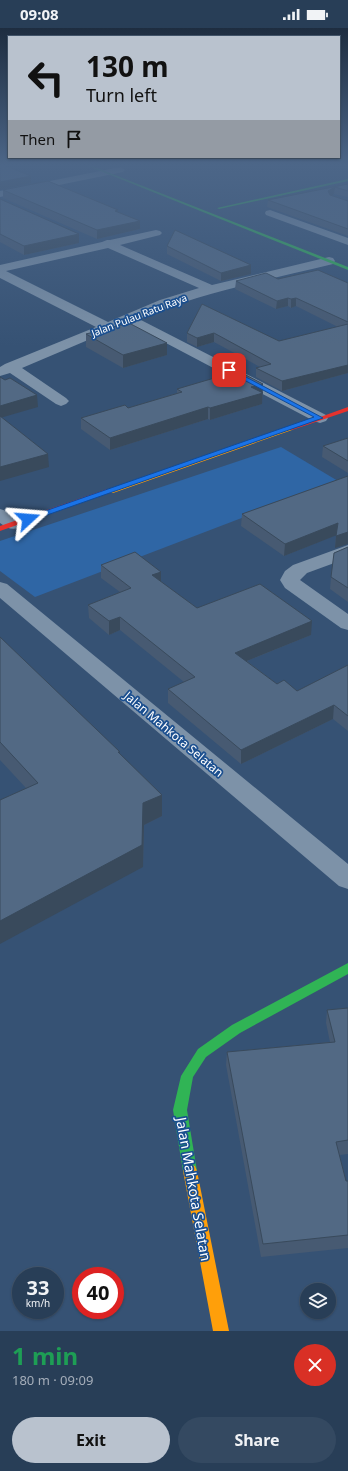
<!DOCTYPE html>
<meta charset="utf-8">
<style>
body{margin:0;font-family:"Noto Sans",sans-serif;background:#344961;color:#f1f3f6;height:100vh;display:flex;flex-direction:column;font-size:15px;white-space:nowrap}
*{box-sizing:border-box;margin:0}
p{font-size:13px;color:#a5aeba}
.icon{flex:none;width:22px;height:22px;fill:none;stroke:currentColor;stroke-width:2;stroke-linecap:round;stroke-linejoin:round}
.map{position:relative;height:1303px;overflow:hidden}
.details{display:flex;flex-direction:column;background:#283e57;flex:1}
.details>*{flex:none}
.top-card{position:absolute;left:8px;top:8px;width:332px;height:122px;border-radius:0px;box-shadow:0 1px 3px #0004,0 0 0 1px #44576d;background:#b9c2ce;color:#111;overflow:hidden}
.tools{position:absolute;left:300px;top:1255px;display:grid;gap:8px}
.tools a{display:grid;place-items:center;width:36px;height:36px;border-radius:50%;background:#283e57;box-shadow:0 1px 3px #0004,0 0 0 1px #44576d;font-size:20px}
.speed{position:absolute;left:12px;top:1239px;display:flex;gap:8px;font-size:20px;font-weight:700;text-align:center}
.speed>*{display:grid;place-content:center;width:52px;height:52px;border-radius:50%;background:#283e57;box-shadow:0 1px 3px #0004,0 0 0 1px #44576d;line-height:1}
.speed small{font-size:10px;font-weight:400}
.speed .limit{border:6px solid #d22;background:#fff;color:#111}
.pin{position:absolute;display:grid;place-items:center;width:34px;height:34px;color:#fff;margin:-17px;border-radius:8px;box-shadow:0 2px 6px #0006}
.me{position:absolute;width:44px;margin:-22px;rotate:71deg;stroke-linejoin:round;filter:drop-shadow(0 0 3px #0008)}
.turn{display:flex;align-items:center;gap:14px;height:84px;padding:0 12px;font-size:18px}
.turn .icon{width:52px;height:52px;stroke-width:2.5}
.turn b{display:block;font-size:28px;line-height:34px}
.then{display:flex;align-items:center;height:38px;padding:0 12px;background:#0003;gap:8px;font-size:15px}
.round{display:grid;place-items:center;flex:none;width:42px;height:42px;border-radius:21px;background:#344961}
.headline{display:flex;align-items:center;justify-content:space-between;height:68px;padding:0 12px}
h1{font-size:24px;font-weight:700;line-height:30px;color:#1e9e55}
.cta{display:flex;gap:8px;margin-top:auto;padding:8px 12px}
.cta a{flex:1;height:46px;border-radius:24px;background:#b9c2ce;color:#111;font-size:16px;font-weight:700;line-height:46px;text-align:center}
.cta a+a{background:#344961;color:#f1f3f6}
.status{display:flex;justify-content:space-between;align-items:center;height:28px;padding:0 20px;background:#283e57;direction:ltr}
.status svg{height:11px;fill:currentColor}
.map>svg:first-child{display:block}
</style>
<div class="status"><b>09:08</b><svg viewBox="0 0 49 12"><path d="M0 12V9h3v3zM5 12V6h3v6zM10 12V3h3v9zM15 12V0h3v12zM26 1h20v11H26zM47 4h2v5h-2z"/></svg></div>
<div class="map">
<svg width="348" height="1303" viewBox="0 0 348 1303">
<rect width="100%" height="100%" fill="#365274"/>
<!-- green -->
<path fill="#2f66a5" d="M281,419l57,34 -303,116 -35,-26v-30z"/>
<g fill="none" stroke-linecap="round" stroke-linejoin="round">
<!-- street -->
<path fill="#7d92a8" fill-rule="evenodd" d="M120,139l5,3 -2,2 -123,25v-6z
M270,182l78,28v7l-82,-30 -1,-2 1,-2z
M156,202l4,1 2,2 -2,2 -40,10 92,40 117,-28 4,1 2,3 -2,3c-65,16 -131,28 -194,55l187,96 2,3 -2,3 -6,2 -6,-2 -186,-98 -106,45 44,30 3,3 -3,3 -5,2 -5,-2 -46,-31 -10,3v-9l5,-3 91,-37 -96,-49v-13l102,-23 5,-2h3zM108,220l91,40 -39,12 -52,22 -102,-51z
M0,481c9,2 17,8 22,15l-3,4c-8,2 -12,0 -19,-5z
M348,517v13l-41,15 -7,7 48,34v16l-7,-2 -56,-40 -5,-8 5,-9 8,-6z
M0,554l7,2 341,280v25l-9,-3 -339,-288z"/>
<!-- fast -->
<path fill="#30b455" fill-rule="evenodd" d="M83,136h4l261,103v3z
M348,151v2l-129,28 -2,-1z
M348,935v11l-108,59 -34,24 -13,20 -6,33 10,61 -2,5 -5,1 -5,-1 -2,-5 -10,-61 8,-34 17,-27 34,-24z"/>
<!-- slow -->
<path fill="#ff9f0a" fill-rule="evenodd" d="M290,399l3,2 -1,1 -179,63h-6l-1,-2z
M190,1137l5,1 2,5 32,160h-16l-30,-160 2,-5z"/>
<!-- jam -->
<path fill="#e5322d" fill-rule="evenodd" d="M348,379v4l-56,19 -5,-1z
M107,461h6l1,2 -114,40v-5z"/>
</g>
<!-- wall -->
<path fill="#475a72" d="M348,156v13l-14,-3 -3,1 17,6v35l-81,-29 1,-7z
M3,162l115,22 22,9v8l-43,10 -94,-41z
M0,171l79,44 -55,12 -24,-13z
M167,218l84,28 -30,7 -54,-27z
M278,251l70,4v90l-66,18 -26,-14v-9l4,-1 -46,-25 -17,5 -10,-5v-9l15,-29 77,37 59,-14 -42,-21 -5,2 -3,-2 -12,3 -41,-20 1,-8z
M86,306l81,21 -44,13 -37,-21z
M263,356l-1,20 -52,16 -2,-1 -98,31 -29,-21v-11l47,-10 49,-15v-4z
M348,410v35l-26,-16 1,-11z
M348,448l-13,72 1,-13 -52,21 -43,-30 1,-12z
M348,519v55l-18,-13 1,-12z
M101,537l60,17 36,26 114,27 -64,26 30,23 20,7 51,-26v66l-15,-12 -92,45 -73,-61v-14l16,-7 -64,-52 -11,5 -20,-17 -1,-13 32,-13 -19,-14z
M0,609l162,158v21l-18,9 -1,42 -117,-79 -26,-28z
M348,980v146l-9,1 7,26h2v67l-87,9 -35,-192 1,-13 103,-10 -4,-19 1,-13z"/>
<!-- shaded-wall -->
<path fill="#394a5c" d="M31,148v7l-31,7v-8z
M335,159l-1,7 -6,4v-7z
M140,193v8l-43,10v-9z
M79,206v9l-55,12v-9z
M251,237v9l-30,7v-8z
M288,270v8l-12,3 1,-8z
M296,270v8l-5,2v-9z
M214,305v9l-17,5v-9z
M167,315v12l-44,13v-13z
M348,337v8l-66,18v-10z
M263,356l-1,20 -52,16v-12l41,-21z
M37,367l1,12 -38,11v-12z
M208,379v12l-98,31v-12z
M48,426l1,13 -49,14v-14z
M338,495l-1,12 -53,21 1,-12z
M348,504v12l-13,4 1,-12z
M161,544v13l-9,-10z
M120,589v13l-11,5v-14z
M312,593l-1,14 -77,31 1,-13z
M334,677l-1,14 -92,45v-14z
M162,767v21l-18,9 -1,42 -143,77v-23l143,-118z"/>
<!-- building -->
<path fill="#526984" stroke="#394a5c" d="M0,136h1l30,12 -31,6z
M48,153l70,29 -3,1 25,10 -43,9 -94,-40z
M348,156v7l-13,-4 -7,4 2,4 18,6v28l-80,-29z
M0,171l79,35 -55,12 -24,-12z
M175,202l76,35 -30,8 -54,-27z
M318,242l30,13v39l-52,-24 -5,1 -3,-1 -11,3 -41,-20 30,-8 12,6z
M202,276l77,37 69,-17v41l-66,16 -26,-13 15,-4 -57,-31 -17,5 -10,-5z
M129,295l38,20 -44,12 -37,-21z
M238,343l25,13 -12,3 12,6 -53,15 -2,-1 -98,31 -29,-20 44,-13 3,3 54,-16 -5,-3z
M0,349l5,3 5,-2 27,17 -37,11z
M0,388l48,38 -48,13z
M348,410v23l-25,-15z
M348,448v56l-12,4 2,-13 -53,21 -43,-30z
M348,519v41l-17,-11 3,-24z
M135,524l26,20 -9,3 45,33 63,-24 52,37 -77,32 42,31 7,-4 13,11 51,-26v51l-14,-11 -93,45 -73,-61 27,-12 -75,-60 -11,4 -21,-16 43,-17 -30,-23z
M0,609l120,115h-2l44,43 -19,8 -1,42 -142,76v-121l38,-17 -38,-41z
M348,980v132l-12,2 10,39h2v54l-85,9 -36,-192 108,-10 -8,-32z"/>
<!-- sky -->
<linearGradient id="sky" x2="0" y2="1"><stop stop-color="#1e2d40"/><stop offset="0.43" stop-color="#4c6688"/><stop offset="1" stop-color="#4c6688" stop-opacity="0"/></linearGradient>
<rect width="348" height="318" fill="url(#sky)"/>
<!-- route -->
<path fill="#1a73e8" stroke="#114b97" d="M227,341h4l92,49 -293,103h-5v-3l289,-101 -87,-46z"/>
<g text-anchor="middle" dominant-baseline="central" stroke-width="3.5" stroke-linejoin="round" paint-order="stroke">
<!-- far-street labels -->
<g font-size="10" fill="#fff" stroke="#1b4f8f">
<text transform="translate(139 287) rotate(-21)">Jalan Pulau Ratu Raya</text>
</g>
<!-- street labels -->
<g font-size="12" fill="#fff" stroke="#1b4f8f">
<text transform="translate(174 706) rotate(40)">Jalan Mahkota Selatan</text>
</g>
<!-- near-street labels -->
<g font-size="14" fill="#fff" stroke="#1b4f8f">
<text transform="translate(194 1161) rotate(80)">Jalan Mahkota Selatan</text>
</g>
</g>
</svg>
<div class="tools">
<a><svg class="icon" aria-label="layers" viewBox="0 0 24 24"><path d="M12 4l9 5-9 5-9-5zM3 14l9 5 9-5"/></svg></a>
</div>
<div class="speed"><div>33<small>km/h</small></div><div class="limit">40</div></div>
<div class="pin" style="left:229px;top:342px;background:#d93025"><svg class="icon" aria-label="arrive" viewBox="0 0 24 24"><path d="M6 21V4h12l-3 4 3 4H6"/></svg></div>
<svg class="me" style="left:28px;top:491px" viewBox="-20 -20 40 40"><path d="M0-17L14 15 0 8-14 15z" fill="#1a73e8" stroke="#fff" stroke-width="4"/></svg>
<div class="top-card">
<div class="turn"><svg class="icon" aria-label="left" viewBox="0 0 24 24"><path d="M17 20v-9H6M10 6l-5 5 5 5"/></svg><div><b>130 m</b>Turn left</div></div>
<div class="then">Then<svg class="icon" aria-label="arrive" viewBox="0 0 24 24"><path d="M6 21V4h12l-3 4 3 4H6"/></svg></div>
</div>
</div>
<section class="details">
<div class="headline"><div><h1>1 min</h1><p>180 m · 09:09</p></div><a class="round" style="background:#d93025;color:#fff"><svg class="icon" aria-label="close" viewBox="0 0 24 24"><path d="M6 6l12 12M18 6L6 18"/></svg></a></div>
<div class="cta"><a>Exit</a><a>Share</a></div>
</section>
